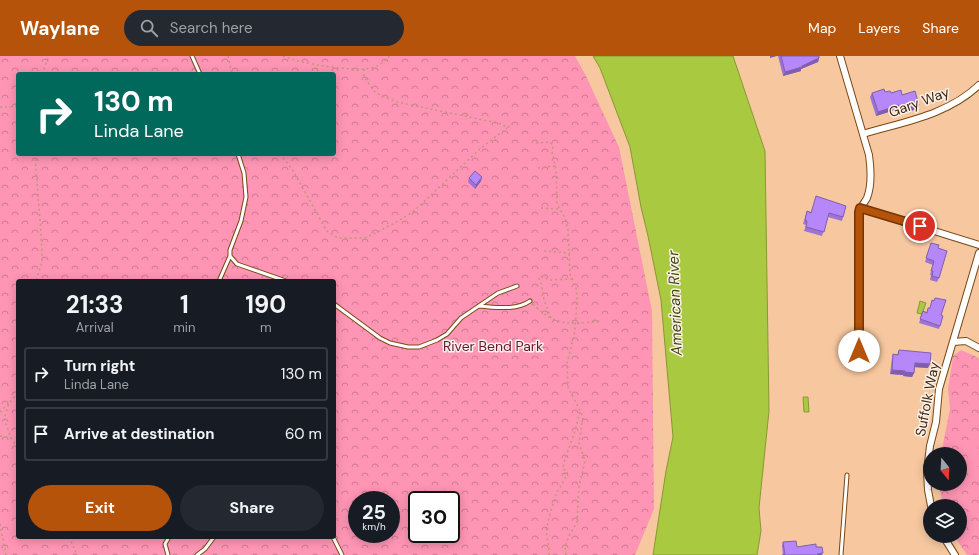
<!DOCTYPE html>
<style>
body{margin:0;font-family:"DM Sans",sans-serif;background:#242831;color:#f1f3f6;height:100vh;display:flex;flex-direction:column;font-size:15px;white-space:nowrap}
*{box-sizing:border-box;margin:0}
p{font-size:13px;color:#9ea1a6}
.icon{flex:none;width:22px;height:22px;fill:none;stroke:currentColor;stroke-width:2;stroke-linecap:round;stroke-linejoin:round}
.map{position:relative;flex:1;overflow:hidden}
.details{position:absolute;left:16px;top:223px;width:320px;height:260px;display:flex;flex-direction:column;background:#171b24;border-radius:4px;box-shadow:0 2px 10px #0003}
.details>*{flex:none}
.top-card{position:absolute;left:16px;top:16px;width:320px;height:84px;border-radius:4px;box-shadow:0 2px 10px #0003;background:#00695c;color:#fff;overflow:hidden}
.needle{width:26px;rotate:162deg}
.tools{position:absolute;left:923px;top:391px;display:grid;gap:8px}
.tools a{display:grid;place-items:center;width:44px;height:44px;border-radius:50%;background:#171b24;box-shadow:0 2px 10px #0003;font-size:20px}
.speed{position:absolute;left:348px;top:435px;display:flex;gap:8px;font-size:20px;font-weight:700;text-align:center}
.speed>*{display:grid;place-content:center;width:52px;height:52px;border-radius:50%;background:#171b24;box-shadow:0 2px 10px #0003;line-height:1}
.speed small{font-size:10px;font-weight:400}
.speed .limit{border:2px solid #111;border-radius:6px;background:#fff;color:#111}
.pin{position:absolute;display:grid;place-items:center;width:34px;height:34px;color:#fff;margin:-17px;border:2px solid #fff;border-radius:50%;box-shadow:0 1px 4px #0007}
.me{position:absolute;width:44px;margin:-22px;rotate:0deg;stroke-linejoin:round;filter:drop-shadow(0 0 3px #0008)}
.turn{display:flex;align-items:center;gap:14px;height:84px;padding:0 12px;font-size:18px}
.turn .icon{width:52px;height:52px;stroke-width:2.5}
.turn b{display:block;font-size:28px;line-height:34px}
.eta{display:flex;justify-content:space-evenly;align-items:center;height:68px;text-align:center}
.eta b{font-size:24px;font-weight:700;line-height:28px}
.action{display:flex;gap:8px;margin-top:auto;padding:8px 12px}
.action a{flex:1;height:46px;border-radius:24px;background:#b45309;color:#fff;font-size:16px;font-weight:700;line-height:46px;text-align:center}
.action a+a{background:#242831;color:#f1f3f6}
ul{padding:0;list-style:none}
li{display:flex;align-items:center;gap:12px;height:54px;margin:0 8px 6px;padding:0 4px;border:2px solid #363941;border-radius:4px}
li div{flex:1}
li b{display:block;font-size:15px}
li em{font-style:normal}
header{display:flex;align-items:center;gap:24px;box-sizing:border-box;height:56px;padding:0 20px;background:#b45309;color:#fff}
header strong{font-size:19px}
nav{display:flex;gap:22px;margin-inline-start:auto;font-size:14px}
.search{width:280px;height:36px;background:#242831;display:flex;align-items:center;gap:10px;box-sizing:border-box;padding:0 14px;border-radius:22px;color:#9ea1a6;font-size:15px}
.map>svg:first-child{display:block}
</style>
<header>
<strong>Waylane</strong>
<div class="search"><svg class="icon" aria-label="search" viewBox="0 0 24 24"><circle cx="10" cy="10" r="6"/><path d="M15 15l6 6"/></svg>Search here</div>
<nav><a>Map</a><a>Layers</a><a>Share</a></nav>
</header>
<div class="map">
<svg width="979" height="499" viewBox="0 0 979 499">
<defs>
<pattern id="forest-crowns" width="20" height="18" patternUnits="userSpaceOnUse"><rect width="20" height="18" fill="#fe95b4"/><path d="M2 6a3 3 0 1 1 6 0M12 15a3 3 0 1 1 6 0" fill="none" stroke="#cf7a91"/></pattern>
</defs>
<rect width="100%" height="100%" fill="#f7c8a0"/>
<!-- forest -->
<path fill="url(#forest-crowns)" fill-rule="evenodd" d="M0,0h575l10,18 34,73 33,164 2,198 -19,46h-635zM18,18h316v80h-316zM18,225h316v256h-316zM357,444h34v34h-34zM417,444h34v34h-34z
M961,294l14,6 4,3v196h-12l-13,-19h6v-30h-16l-6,-22h22v-30h-19l9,-45 -2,-20 5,-33z"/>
<!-- pitch -->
<path fill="#fe95b4" d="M975,383l4,13v14l-8,2 -8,-25z"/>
<!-- water -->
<path fill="#a9c940" stroke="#899832" d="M593,0h140l32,95 4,260 -10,97 2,23 -4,24h-104l13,-84 7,-34 -12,-137 -13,-64 -7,-29 -11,-60 -30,-79z
M920,245l6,2 -4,11 -5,-1z
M803,341h5l1,15h-5z"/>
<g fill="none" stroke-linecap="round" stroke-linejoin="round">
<!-- service casing -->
<g stroke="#7a4814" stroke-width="5">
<path id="service" d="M192,0l8,18
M238,98l6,19 2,24 -5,24 -11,29v6l7,8 49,17
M219,225l11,-25
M334,248l46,34 10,5 18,4h11l18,-7 10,-6 14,-16 37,-25 19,-7
M479,250c16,1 37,5 51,-5
M333,481l9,18
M168,499l-3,-11 4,-7
M197,499l8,-6 9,-12
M841,499l6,-80"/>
</g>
<!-- minor casing -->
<g stroke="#7a4814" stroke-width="8">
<path id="minor" d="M840,0l29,99c2,14 3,30 -2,43 -3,5 -6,9 -8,14v139
M863,78c40,-12 85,-19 116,-49
M860,152l119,37
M953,286l13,-1 13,7
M931,450l-3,-16 -1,-19 3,-25 6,-24 3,-33 40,-136
M943,480l12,19"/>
</g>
<!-- path -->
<path stroke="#bf9775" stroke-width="1.5" stroke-dasharray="2 3" stroke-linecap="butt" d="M228,0l4,18
M283,0c17,8 71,16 89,12 8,-2 13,-7 18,-12
M364,13v8l12,16 21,9 105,22 5,4 5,-4
M42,18l7,-18
M0,51h10l8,-1
M536,87l14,-1 3,4 -1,5 4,19 1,34 8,14 3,11 2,45 6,13 1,10 -2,34 -8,32 1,24 15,30 -4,26 6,18 -6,25 -2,36 -8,14 -4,11 1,8
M35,98c2,34 6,69 7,103 1,8 -5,16 -5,24
M280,98l12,15 35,62 11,7h27l30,-15 19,-12 67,-63 26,-20
M538,112l17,-2
M541,152l18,1
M544,195l26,2
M541,220l9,4 22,-1
M539,222l2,4 3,18 7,18
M533,248c22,22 37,21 66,17
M18,337l-9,10 -5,16 7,19 7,11
M0,356l9,-9
M0,380l11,2
M0,468l6,31
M69,481l8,18
M549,499c1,-10 -4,-19 -2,-28 2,-11 6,-24 10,-34 3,-7 8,-13 10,-20v-2l-4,-2 1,-7 11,-31 5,-19"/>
<!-- service -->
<use href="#service" stroke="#fff" stroke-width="3"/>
<!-- minor -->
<use href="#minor" stroke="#fff" stroke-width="6"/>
</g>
<!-- wall -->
<path fill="#9d74d5" d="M778,0h41v2l-1,4 -17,7v2l-18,5z
M885,36l17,3 17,10 -2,4 -10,3 -2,-3 -7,2v-2l-22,7 -6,-19 2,-4z
M469,122l12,3 -6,8 -7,-7z
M846,150l-4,15 -14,-4 -6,19 -18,-5 2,-6 -3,-1 4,-13 4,1z
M931,187l7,5 1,30 -2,4 -7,-2 1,-5h-1l3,-10 -8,-3z
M923,255l20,5 -4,13 -20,-6z
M899,294l29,18 -14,-1v6l-2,4 -9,-1v-1l-13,-1 2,-16 1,-4 4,1z
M783,486l14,5h19l-33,8 -1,-9z"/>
<!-- shaded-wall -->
<path fill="#7f5eae" d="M770,0h7l-7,2z
M819,2l-1,4 -17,7v2l-18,5 2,-4 17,-6z
M899,49l-1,4 -22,7 2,-4z
M907,49l-2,4 -7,2 1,-4z
M919,49l-2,4 -10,3 1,-4z
M482,121l-1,4 -6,8 1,-4z
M915,307l15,1 -2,4 -15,-1z
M892,314l13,1 -2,4 -13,-1z
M905,316l9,1 -2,4 -9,-1z
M823,497l-1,2h-5v-1z"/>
<!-- building -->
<path fill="#b687f8" stroke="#7f5eae" d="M781,0h38v2l-17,8v1l-17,5z
M884,33l1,3 5,-1 1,2 10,-3 1,5 13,-4 4,14 -11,3 -1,-3 -8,2v-2l-21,7 -6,-19z
M475,115l7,6 -6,8 -7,-7z
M816,140l30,10 -3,11 -14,-4 -5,19 -18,-5 1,-6 -2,-1 2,-9 4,2z
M931,187l8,2 -1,3 9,3 -8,27 -7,-2 1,-5h-2l3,-10 -8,-3z
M935,242l11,2 -5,15 2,1 -3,10 -20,-7 3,-8 4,2 1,-5h2l2,-8 2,1z
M899,294l32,3 -1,11 -15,-1 -1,10 -9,-1v-1l-13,-1 1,-16 5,1z
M796,485l1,6 19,-3v3h6l1,6 -6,1 1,1h-36h3l-2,-13z"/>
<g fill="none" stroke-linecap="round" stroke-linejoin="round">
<!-- route casing -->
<g stroke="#753606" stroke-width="10">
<path id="route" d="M859,295v-139l1,-4 60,18"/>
</g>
<!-- route -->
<use href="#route" stroke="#b45309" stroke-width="7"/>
</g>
<g text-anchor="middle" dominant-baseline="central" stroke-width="3" stroke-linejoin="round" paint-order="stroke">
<!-- street labels -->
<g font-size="14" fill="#3e2713" stroke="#fdf1e7">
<text transform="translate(919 46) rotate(-20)">Gary Way</text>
<text transform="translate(927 343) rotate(-79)">Suffolk Way</text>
</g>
<!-- park labels -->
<g font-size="14" fill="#661435" stroke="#fdf1e7">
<text x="493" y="290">River Bend Park</text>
</g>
<!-- water labels -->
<g font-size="15" font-style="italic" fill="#394610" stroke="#fdf1e7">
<text transform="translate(675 247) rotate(-92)">American River</text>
</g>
</g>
</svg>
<div class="tools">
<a><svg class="needle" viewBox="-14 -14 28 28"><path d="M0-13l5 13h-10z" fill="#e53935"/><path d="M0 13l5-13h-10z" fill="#9ea1a6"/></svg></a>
<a><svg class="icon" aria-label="layers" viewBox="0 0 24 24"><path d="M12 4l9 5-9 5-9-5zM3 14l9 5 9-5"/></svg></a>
</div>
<div class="speed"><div>25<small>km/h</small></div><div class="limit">30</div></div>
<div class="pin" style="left:920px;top:170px;background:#d93025"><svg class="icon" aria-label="arrive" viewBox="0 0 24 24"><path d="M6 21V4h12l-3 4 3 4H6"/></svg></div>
<svg class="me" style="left:859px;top:295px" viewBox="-20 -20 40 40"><circle r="19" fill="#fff"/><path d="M0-13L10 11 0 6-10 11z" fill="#b45309"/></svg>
<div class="top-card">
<div class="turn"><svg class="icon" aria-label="right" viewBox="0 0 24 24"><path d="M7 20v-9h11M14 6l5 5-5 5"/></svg><div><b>130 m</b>Linda Lane</div></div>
</div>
<section class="details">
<div class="eta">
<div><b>21:33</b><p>Arrival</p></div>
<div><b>1</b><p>min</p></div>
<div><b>190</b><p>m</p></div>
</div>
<ul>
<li><svg class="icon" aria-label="right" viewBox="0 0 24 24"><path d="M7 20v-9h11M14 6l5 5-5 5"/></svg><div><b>Turn right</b><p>Linda Lane</p></div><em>130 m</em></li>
<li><svg class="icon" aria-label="arrive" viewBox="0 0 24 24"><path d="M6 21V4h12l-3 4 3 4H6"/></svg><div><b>Arrive at destination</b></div><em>60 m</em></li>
</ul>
<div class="action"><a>Exit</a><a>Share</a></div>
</section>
</div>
